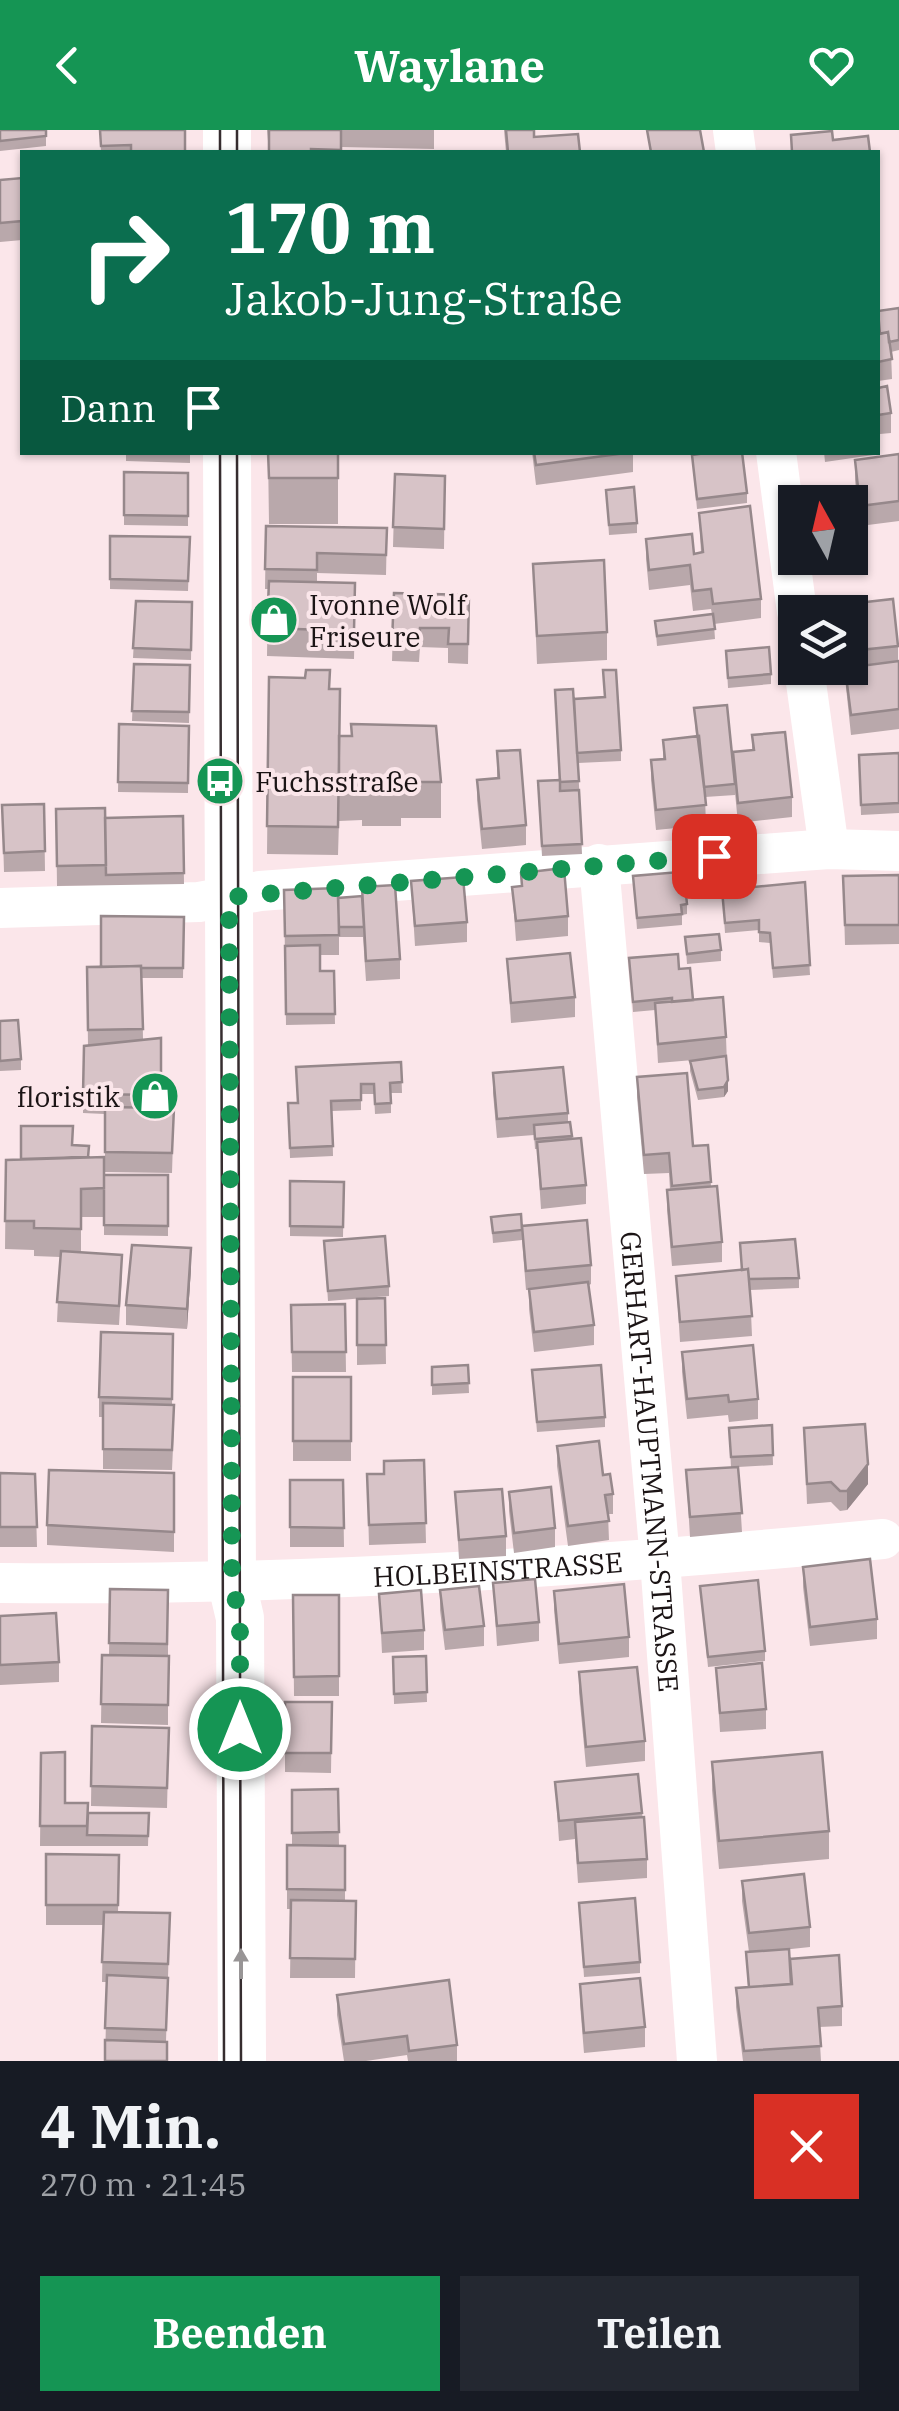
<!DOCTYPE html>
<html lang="de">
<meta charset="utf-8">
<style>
body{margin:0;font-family:"IBM Plex Serif",serif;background:#242831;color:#f1f3f6;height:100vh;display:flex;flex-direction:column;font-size:38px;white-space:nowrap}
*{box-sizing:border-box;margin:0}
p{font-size:32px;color:#9ea1a6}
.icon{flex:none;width:55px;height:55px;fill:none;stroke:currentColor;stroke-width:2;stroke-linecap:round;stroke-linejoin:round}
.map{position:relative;height:1931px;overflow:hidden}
.side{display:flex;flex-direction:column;background:#171b24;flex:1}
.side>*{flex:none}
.guide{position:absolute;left:20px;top:20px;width:860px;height:305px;border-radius:0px;box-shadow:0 2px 8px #0004;background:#0b6e4f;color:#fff;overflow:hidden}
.needle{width:65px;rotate:352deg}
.tools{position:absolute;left:778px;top:355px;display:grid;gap:20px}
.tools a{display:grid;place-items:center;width:90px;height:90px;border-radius:0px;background:#171b24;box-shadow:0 2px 8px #0004;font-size:50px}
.pin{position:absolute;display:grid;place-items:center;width:85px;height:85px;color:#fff;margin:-42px;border-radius:20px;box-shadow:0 5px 15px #0006}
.me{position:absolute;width:110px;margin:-55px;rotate:0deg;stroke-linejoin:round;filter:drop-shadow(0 0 8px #0008)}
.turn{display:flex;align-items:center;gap:35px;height:210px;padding:0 40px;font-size:45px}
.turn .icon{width:130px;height:130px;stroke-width:2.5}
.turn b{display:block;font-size:70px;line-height:85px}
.then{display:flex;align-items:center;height:95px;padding:0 40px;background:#0003;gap:20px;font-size:38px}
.round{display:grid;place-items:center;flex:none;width:105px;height:105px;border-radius:0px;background:#242831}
.overview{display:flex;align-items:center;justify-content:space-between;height:170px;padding:0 40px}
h1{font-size:60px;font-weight:700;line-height:75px}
.primary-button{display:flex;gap:20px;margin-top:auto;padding:20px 40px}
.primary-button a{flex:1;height:115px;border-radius:0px;background:#159554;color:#fff;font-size:40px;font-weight:700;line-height:115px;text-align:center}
.primary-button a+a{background:#242831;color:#f1f3f6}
header{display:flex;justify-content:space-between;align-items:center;height:130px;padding:0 40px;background:#159554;color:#fff;font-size:45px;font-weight:700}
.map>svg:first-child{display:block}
</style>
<header><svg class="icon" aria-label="back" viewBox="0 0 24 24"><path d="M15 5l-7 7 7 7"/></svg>Waylane<svg class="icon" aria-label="heart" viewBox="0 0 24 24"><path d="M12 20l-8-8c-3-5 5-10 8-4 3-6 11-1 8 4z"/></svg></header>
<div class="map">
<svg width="899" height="1931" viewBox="0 0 899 1931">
<rect width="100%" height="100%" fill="#fbe6ea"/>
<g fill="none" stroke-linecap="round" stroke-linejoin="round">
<!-- minor -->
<g stroke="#fff" stroke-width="40">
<path d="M733,0l3,22"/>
<path d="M776,322l21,160"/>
<path d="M804,538l25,181"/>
<path id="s1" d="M599,734l61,696 37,501"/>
<path d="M0,778l199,-6 61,-11 569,-42 70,2"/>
<path id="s2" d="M0,1453c296,3 588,-16 883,-44"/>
</g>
<!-- tertiary -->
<path stroke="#fff" stroke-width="48" d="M227,22v-22
M227,322l5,1132 8,34 2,443"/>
<!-- tram -->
<path stroke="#362d2f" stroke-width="2.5" d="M220,0v22
M237,22v-22
M220,322l4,1609
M237,322l4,1609"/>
</g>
<!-- wall -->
<path fill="#b9a8ab" d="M0,0h46v16l-46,5z
M100,0l85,22h-84z
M267,0h167v19l-93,-2v5h-72z
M504,0h30v7l46,15h-74z
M22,48v62l-22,2v-62z
M899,178v42l-8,2 1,27 -14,2v-70z
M878,258l13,25v20l-11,1v20l-55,8 -1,-10h54z
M899,314v77l-39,5 -5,-46v-20l44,-6z
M126,322h64v11l-64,-2z
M268,322h70v72h-69z
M532,322h101v20l-97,13z
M692,325l55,38v10l-50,6z
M124,342l64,1v53l-64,-1z
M395,344l50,2 -1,73 -51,-2z
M606,360l31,33v10l-28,2z
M699,383l62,86v19l-47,6 1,15 -58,7 -2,-25 57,-7 -1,-5 -18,2 -3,-26 -41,5 -3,-31v-20l48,15 7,-1z
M266,396l121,2 -1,47 -69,-2v9l38,30 -1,47 -87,-3 1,-67h-3z
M110,406l80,1 -2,54 -78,-2z
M533,434l74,68v28l-70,4z
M394,463l75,2 -1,69 -20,-1v-15l-28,-1 -1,15 -27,-1z
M893,469l5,47v15h1v68l-48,6 -7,-67h6v-56h-11v-7z
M136,471l56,1 -1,58 -58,-2z
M726,521l45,23v10l-43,4z
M134,534l56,1 -1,58 -57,-2z
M269,547l61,12 10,47 101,46v36h-40v8h-39v-6l-23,1 -1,34 -71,-1z
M555,560l19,9 47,51v11l-43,2 4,91 -40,2 -4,-65 21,-11z
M694,578l39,56 19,-14v-15l40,62v20l-54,6 -3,-30v2l-30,2 1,28 -50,5 -5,-50v-20l12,-1v-19l33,-4z
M119,594l70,2 -1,67 -70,-1z
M497,621l29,74v20l-44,4 -5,-49v-20l20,-2z
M899,623v60l-38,2 -2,-60z
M44,674l1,67 -41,1 -2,-67z
M56,679l49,9 78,-2 1,68 -127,2z
M521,743l47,43v20l-52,5 -4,-54 9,-1z
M899,745v69l-54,1 -2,-69z
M633,746h46l8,28v10l-5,1v10l-45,4z
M411,751l56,41v20l-52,4z
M805,752l5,93 -37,3 -3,-35 -11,-1v-12l-34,3 -3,-43z
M284,760l54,8 62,61v20l-34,2 -3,-44h-24v18h-19v16h14l1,53 -49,1z
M184,787l-1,61h-41l1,62 18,-2v70h13l-2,65 -67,-1v-58l-22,-1 1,-67h4l-1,-79h14z
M685,807l36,13v11l-34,3z
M629,828l50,11 14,31 33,37 2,54 -4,6 -26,3 -8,-29v-10l15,-2 -47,4 -3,-53 -22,2z
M507,829l68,38v20l-64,6z
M0,891l21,38v11l-21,1z
M401,932l1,31h-11v20l-16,1 -1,-20h-13v16l-29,1 1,45 -43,2 -2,-55h10z
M493,943l75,40v9h2l2,17 14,46v19l-45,5 -4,-60h-2l-1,-14 -37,3 -4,-45z
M637,947l56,69 15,-1 3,41 11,56v20l-50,4 -5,-56v-20h3l-1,-17 -25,1 -7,-77z
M72,1015l17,12 15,18h64v61l-64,-1v-18h-23v35l41,22 -3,51 -62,-3 3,-65 -26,-1v-6l-29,-1 1,-89 15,-1z
M290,1051l54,1 -1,55 -53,-1z
M491,1087l31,9 69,39v19l-2,1 5,40v20l-60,7 -5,-43v-19h-3l-4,-50 -29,3z
M324,1111l65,45v10l-61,5z
M740,1113l59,35v10l-49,2 2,46 -72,6 -4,-66 66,-6z
M191,1138l-4,61 -61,-4v-20z
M385,1168l1,66 -29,1v-66z
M345,1174l1,68h-54l-1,-67z
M173,1204l-1,71 2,20 -2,45 -69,-1v-52h-4v-20z
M682,1222l76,47v20l-29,3 -1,-7 -41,4 -5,-47z
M468,1235l1,28 -37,2v-28z
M532,1240l73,47v10l-68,5z
M293,1247h58v84h-58z
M772,1295l1,40 -35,2 4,65 -52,5 -4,-67 45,-3 -2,-39z
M804,1298l64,56 -21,26 -7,1 -9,-9 -24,2z
M557,1316l46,29 10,19v20h-5l1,26 -41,6 -11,-80z
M424,1330l2,83 -57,2 -2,-71h17z
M0,1343l35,1 2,73h-37z
M174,1343v79l-127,-7v-20z
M290,1350h53l1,67h-54z
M455,1362l51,44v20l-47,3z
M509,1362l46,36v19l-41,6 -5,-42z
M803,1437l74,52v20l-67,7 -7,-59z
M493,1453l46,39v19l-42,5z
M700,1456l65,65v10l-57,6z
M110,1459l58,1v135l-67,-2 1,-68h7z
M440,1460l44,36v20l-39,4 -5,-40z
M554,1461l75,46v20l-70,7 -5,-54z
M379,1464l45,36v20l-42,3z
M293,1465h46v101h-45z
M0,1486l59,46v20l-59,3z
M426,1526l1,46 -33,2 -1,-47z
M716,1538l50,41v20l-46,3z
M579,1542l66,69v20l-59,6 -7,-75z
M285,1572h47l-1,71 -46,-1z
M92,1596l77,2 -2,80 -76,-2z
M41,1623l24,50 23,10h61l-1,33h-108z
M712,1632l117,69v28l-110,10 -7,-79z
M638,1644l9,85v19l-69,5 -3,-44 -16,2 -4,-59z
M338,1659l1,57h6v55h11l-1,77h-65l1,-69h-4v-20l5,-43v-56z
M46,1724l73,1 -1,57 52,1 -4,128 -61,20 2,-79h-5l1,-57h-57z
M742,1751l68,46v20l-28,3 8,18 52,38v20l-23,1 2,34h-78l-7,-54v-19l12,-1 -2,-35h3l-7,-51z
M579,1773l61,59v11l-56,4z
M580,1854l65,43v20l-61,6 -4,-49z
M337,1865l120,50v16h-49l-1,-6 -41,6h-22l-7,-46z"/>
<!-- shaded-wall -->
<path fill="#96888b" d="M728,950v11l-4,6v-10z
M191,1118v20l-4,61v-20z
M868,1334v20l-21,26v-19z"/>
<!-- building -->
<path fill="#d7c3c7" stroke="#96888b" stroke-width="2.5" d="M0,0h46v6l-46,5z
M100,0h85v22h-54v-7l-30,1z
M269,0h72v20l-30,-1v3h-42z
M506,0h28v7l44,-3 2,18h-72z
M647,0h53l4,22h-53z
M832,1l1,9 35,-4 2,16h-78l-1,-17z
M22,48v43l-22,2v-43z
M899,178v32l-10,2 -1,-10 -8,2 -2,-23z
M888,202l4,27 -14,3v-28z
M887,256l4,27 -13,2v-27z
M268,322h70v26h-69z
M534,322h99l-97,13z
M712,322h30l5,41 -50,6 -5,-44z
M899,324v47l-39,5 -5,-46z
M124,342l64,1v43l-64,-1z
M395,344l50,2 -1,53 -51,-2z
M634,357l3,36 -28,2 -3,-35z
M750,376l11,93 -48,5 -2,-15 -18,2 -3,-26 -41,5 -3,-31 46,-5 2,20 9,-2 -4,-39z
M266,396l121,2 -1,27 -69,-2v17l-52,-1z
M110,406l80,1 -2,44 -78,-2z
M604,430l3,72 -70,4 -4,-72z
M269,451l86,2 -1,48 -87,-3z
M394,463l75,2 -1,49h-20l1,-16h-29l-1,14h-27z
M893,469l5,47 -48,5v-39h-10l-1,-7z
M136,471l56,1 -1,48 -58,-2z
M713,484l2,15 -58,7 -2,-15z
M769,517l2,27 -43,4 -2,-27z
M899,531v48l-48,6 -6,-47z
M134,534l56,1 -1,47 -57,-1z
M306,540h24l-1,19h11l-2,138 -71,-1 2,-149 36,1z
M603,540h13l5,80 -44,3 -3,-54 31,-2z
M573,559l6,92 -19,1 -5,-92z
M727,575l8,79 -31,3 -10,-79z
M119,594l70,2 -1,57 -70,-1z
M351,594l85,2 5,56h-40v9h-39v-6h-23v-49h13z
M785,602l7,65 -54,6 -5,-51 21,-2 -2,-15z
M699,606l7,69 -50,5 -5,-50 14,-1 -2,-19z
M520,620l6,75 -44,4 -5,-49 22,-2 -2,-27z
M899,623v50l-38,2 -2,-50z
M560,650v11l19,-1 3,54 -40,2 -4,-65z
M44,674l1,47 -41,2 -2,-48z
M105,678l1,57 -49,1 -1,-57z
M183,686l1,57 -78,2 -1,-57z
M564,738l4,48 -52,5 -4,-34 10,-1 -1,-13z
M679,742v4h5l3,28 -6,1 1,9 -45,4 -4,-42z
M899,745v50h-54l-2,-49z
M463,747l4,45 -52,4 -4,-45z
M805,752l5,83 -37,3 -3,-35 -11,-1v-12l-34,3 -3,-33z
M395,755l5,74 -34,2 -4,-74z
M338,758l1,47 -54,1 -1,-46z
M362,766l2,31h-25l-1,-29z
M101,786l83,1 -1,51h-42v-2l-40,1z
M719,804l2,16 -34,4 -2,-17z
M320,815v26h14l1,43h-49l-1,-68z
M570,823l5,44 -64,6 -4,-44z
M678,824l1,15 11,-1 3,32 -21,2v-4l-39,4 -4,-44z
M141,836l2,63 -55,1 -1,-63z
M723,867l3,40 -68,7 -3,-41z
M18,890l3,39 -21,2v-40z
M161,908v57l-78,-1 1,-48z
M726,926l2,24 -4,7 -26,3 -8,-29z
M401,932l1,20 -12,1 1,20 -16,1 -1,-20h-13v16l-30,1 2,45 -43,2 -2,-45h10l-2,-36z
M563,937l5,46 -71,6 -4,-46z
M687,943l6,73 15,-1 3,37 -39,4 -3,-33 -25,2 -7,-78z
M105,977l69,1 -2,45 -67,-1z
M570,992l2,14 -37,3 -1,-14z
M21,996h52l-1,19 17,1 -1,11 -67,2z
M581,1008l5,47 -45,4 -4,-47z
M104,1027v31l-23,1v40l-47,-1v-7h-29l1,-61z
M104,1045h64v51l-64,-1z
M290,1051l54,1 -1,45 -53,-1z
M717,1056l5,56 -50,5 -5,-57z
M521,1084l1,16 -29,3 -2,-16z
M587,1090l4,45 -65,6 -4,-45z
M385,1106l4,50 -61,5 -4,-50z
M795,1109l4,39 -50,1 -1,-10 -6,1 -2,-27z
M132,1115l59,3 -4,61 -61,-4z
M61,1121l61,4 -3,51 -62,-4z
M748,1139l4,47 -72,6 -4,-46z
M588,1152l6,43 -60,7 -5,-43z
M385,1168l1,47h-29v-46z
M345,1174l1,48h-54l-1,-47z
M101,1202l72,2 -1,65 -73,-2z
M753,1215l5,54 -29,3 -1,-7 -41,4 -5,-47z
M468,1235l1,18 -37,2v-18z
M601,1235l4,52 -68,5 -5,-52z
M293,1247h58v64h-58z
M103,1273l71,2 -2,45 -69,-1z
M865,1294l3,40 -21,27h-7l-9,-9 -24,2 -3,-56z
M772,1295l1,30 -42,2 -2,-29z
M599,1311l4,34 7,-1 3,20 -8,1 4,26 -41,5 -11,-80z
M424,1330l2,63 -57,2 -2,-51h17v-13z
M738,1337l4,46 -52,4 -4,-47z
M49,1340l125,3v59l-127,-7z
M0,1343l35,1 2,53h-37z
M290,1350h53l1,48 -54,-1z
M551,1357l4,41 -41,5 -5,-41z
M502,1359l4,47 -47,4 -4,-48z
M870,1429l7,60 -67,8 -7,-60z
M535,1449l4,43 -42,4 -4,-43z
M758,1450l7,71 -57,6 -8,-71z
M624,1454l5,53 -70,7 -5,-53z
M479,1456l5,40 -39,4 -5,-40z
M110,1459l58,1 -1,54 -58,-1z
M421,1460l3,40 -42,3 -3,-39z
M293,1465h46v81l-45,1z
M56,1483l3,49 -59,3v-49z
M102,1525l67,1 -1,49 -67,-1z
M426,1526l1,36 -33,2 -1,-37z
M762,1533l4,46 -46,4 -4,-45z
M637,1537l8,74 -59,6 -7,-75z
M285,1572h47l-1,51h-46z
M92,1596l77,2 -2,60 -76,-2z
M65,1622v51h23l-1,23h-47l1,-73z
M822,1622l7,79 -110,10 -7,-79z
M638,1644l4,39 -83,8 -4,-39z
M338,1659l1,43 -47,1v-43z
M88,1683h61l-1,23 -61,-1z
M644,1687l3,42 -69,4 -3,-41z
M287,1715l58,1v44l-58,-1z
M46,1724l73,1 -1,50h-72z
M804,1744l6,53 -61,6 -7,-52z
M635,1768l5,64 -56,5 -5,-64z
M291,1770l65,1 -1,58 -65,-1z
M104,1782l66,1 -2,51 -66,-2z
M789,1819l2,35 -42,3 -3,-35z
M839,1825l3,51 -24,2 3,38 -77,5 -8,-63 56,-4 -2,-25z
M107,1845l61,3 -2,52 -61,-2z
M640,1848l5,49 -61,6 -4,-49z
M449,1850l8,65 -48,6 -2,-15 -63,8 -7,-49z
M105,1910l62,2v19h-62z"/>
<!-- one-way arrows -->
<defs><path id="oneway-solid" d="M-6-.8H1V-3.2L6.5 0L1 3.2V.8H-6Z" transform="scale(2.5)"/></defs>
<use fill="#989596" href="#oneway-solid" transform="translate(241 1834) rotate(-90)"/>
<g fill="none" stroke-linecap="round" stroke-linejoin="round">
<!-- route -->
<path stroke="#159554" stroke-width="18" stroke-dasharray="0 32.4" d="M240,1599v-111l-8,-34 -3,-687 485,-41"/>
</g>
<!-- icons -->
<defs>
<g id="shop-disc" transform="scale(2.5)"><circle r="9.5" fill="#159554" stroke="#fbe6ea"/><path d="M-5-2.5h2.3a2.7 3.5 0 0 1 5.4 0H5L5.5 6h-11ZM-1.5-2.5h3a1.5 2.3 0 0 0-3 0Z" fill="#fff"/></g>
<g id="bus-disc" transform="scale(2.5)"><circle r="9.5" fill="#159554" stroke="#fbe6ea"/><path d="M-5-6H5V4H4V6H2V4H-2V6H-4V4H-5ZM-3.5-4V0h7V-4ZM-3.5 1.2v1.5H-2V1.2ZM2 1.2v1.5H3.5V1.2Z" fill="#fff"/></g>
</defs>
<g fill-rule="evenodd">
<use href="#shop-disc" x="274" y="490"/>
<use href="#bus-disc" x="220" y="651"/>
<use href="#shop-disc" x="155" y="966"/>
</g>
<g text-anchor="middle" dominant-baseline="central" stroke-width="8" stroke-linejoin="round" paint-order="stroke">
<!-- poi labels -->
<g font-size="28" fill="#1b1415" stroke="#fbe6ea" text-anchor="start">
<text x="309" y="474">Ivonne Wolf<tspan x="309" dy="32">Friseure</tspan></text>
<text x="255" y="651">Fuchsstraße</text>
<text x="120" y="966" text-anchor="end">floristik</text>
</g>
<!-- street labels -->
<g font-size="28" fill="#1b1415" stroke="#fbe6ea">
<text stroke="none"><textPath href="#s1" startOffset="600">GERHART-HAUPTMANN-STRASSE</textPath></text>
<text stroke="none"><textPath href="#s2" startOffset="498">HOLBEINSTRASSE</textPath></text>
</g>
</g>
</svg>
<div class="tools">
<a><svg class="needle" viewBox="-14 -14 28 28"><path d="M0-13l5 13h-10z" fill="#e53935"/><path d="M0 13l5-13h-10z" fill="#9ea1a6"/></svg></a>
<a><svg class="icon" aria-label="layers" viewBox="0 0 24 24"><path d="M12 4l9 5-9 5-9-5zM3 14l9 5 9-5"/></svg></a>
</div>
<div class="pin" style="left:714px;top:726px;background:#d93025"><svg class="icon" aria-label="arrive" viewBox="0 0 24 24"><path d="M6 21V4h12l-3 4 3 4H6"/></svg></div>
<svg class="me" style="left:240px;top:1599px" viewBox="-20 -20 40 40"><circle r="17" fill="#159554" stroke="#fff" stroke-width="3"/><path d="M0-11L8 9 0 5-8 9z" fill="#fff"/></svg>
<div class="guide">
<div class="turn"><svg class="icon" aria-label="right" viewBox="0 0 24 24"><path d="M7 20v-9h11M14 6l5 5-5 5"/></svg><div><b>170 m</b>Jakob-Jung-Straße</div></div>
<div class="then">Dann<svg class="icon" aria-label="arrive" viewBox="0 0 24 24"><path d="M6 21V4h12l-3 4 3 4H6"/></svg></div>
</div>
</div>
<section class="side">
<div class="overview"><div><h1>4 Min.</h1><p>270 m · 21:45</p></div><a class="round" style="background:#d93025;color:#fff"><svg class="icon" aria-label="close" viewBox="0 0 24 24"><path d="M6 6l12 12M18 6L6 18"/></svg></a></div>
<div class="primary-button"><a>Beenden</a><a>Teilen</a></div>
</section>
